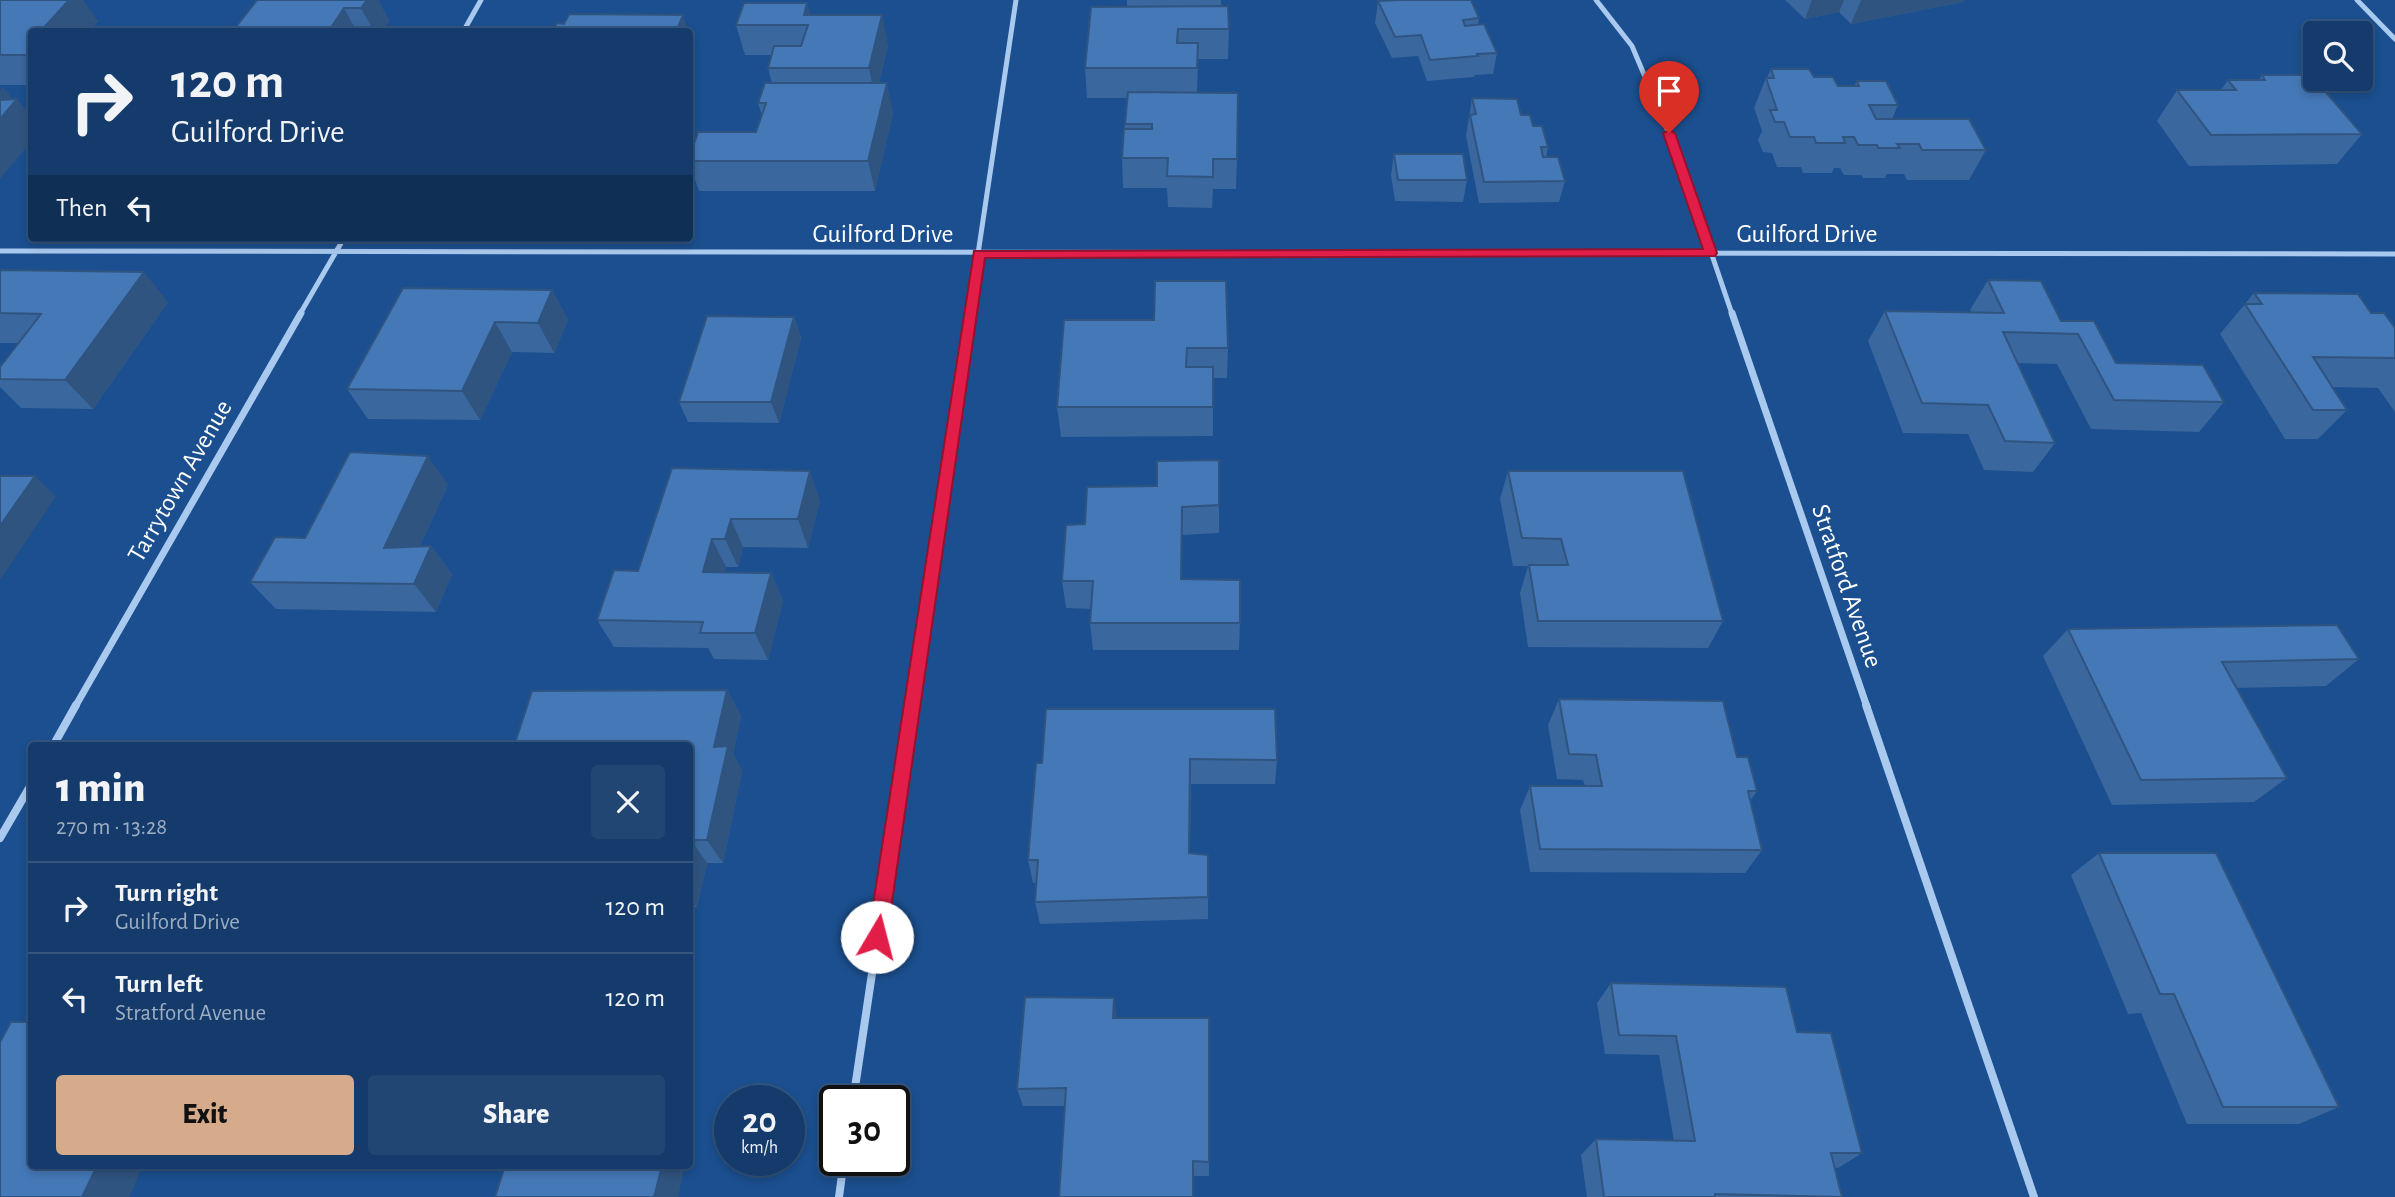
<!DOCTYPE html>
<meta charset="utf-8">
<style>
body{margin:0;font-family:"Alegreya Sans",sans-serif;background:#214673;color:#f1f3f6;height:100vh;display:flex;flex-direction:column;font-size:26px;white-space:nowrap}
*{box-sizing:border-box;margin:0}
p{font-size:23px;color:#9dadc1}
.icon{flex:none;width:38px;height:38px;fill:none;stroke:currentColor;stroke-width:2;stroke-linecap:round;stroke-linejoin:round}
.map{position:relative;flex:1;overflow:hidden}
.sheet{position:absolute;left:28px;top:742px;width:665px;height:427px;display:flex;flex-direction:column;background:#143b6b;border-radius:7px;box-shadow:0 4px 10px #0003,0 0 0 2px #33557e}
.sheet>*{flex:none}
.hud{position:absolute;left:28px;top:28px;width:665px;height:214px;border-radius:7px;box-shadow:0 4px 10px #0003,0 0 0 2px #33557e;background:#143b6b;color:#f1f3f6;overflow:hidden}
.fabs{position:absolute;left:2303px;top:21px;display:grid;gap:14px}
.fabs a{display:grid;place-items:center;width:70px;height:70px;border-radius:7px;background:#143b6b;box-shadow:0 4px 10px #0003,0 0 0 2px #33557e;font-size:35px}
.speed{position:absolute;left:714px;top:1085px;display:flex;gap:14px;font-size:35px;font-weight:700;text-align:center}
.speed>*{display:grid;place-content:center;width:91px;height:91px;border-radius:50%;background:#143b6b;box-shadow:0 4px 10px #0003,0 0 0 2px #33557e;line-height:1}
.speed small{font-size:18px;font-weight:400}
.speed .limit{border:4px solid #111;border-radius:10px;background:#fff;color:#111}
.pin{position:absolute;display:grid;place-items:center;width:60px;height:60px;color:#fff;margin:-72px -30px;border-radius:50% 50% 50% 0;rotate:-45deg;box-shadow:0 0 7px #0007}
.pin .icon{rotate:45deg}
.me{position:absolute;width:77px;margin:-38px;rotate:8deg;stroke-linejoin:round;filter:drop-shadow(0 0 5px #0008)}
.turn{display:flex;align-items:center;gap:24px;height:147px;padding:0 28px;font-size:32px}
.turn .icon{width:91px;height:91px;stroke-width:2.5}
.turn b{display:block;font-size:49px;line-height:60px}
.then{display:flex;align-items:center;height:66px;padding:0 28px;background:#0003;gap:14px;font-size:26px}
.round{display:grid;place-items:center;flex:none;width:74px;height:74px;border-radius:7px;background:#214673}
.headline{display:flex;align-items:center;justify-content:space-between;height:119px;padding:0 28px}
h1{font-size:42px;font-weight:800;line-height:52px}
.action{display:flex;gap:14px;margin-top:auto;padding:14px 28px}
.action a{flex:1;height:80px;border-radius:7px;background:#d6ab8b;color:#111;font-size:28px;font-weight:800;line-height:80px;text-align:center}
.action a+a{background:#214673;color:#f1f3f6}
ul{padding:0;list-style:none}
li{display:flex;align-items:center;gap:21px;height:91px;padding:0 28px;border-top:2px solid #33557e}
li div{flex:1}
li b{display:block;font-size:26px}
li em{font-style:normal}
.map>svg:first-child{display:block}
</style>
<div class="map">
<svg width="2395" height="1197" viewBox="0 0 2395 1197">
<rect width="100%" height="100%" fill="#1b4f8f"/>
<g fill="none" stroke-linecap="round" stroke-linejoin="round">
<!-- minor-far2 -->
<path stroke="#a9c9ee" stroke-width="5" d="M1596,0l36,46 46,109 54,159
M2357,0l38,39
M463,32l18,-32
M0,251l2395,3
M300,314l44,-76
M969,314l47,-314"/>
<!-- minor-far1 -->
<path stroke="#a9c9ee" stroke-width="7" d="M1732,313l135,394
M75,707l226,-394
M911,707l59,-394"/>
<!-- minor -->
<path stroke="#a9c9ee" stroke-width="8" d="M1866,705l168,492
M53,746l23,-41
M0,838l32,-55
M853,1101l59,-396
M839,1197l5,-37"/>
</g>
<!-- wall -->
<path fill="#3a679d" d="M0,0l98,21 -9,11h-57v53h-32z
M378,0l11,21 -7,11h-150z
M1127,0h94v6l8,23 -1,30h-30l-1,34 40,66 -1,30h-23l-1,19 -44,-1 -1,-19h-44l-1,-30 5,-60h-40l-2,-30 42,-61z
M1785,0h179l-1,2 -112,22 -12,-12 -34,7z
M1378,1l101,17 -1,7 19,28 -4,21 -18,1 -1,2 -47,4 -9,-25 -26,2 -17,-35z
M807,3l3,12 78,30 -9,38 14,30 -18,78h-176l-9,-26v-9l66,-24 6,-16 -4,-13 14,-20 -4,-15 4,-13h-27l-9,-30z
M1771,69l43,8 24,9h16l3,-5 41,24 -6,14 94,31 -17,30h-62l-3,-6h-17l-2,4h-22l-1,-3h-18l-4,-7h-6l-2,5h-29l-2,-6h-24l-5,-14 -9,-1 -5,-12 4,-9 -8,-23 12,-30h1z
M2262,75l100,59 -25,30 -148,2 -32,-45 20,-31h44l7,-10h31z
M1472,98l49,17 27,32 -2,10 19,24 -6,21 -80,1 -13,-67z
M1394,154l73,26 -4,22 -68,-1 -4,-26z
M0,270l168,32 -75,107 -72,-1 -21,-21v-20l18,-24h-18z
M1988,280l73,41 55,42 108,39 -25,30 -108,-3 -34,-65 -40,-1 38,80 -22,29 -49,-2 -16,-36 -65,-1 -35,-92 17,-30 86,1 -1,-2z
M552,290l16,30 -14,33 -42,-1 -32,68 -112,-1 -21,-30z
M2254,293l117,20 24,15v84l-17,-24 -46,-1 15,23 -29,29h-33l-65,-105z
M794,317l7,21 -22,85 -91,-1 -9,-20z
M1064,320l164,28 -1,30h-14v58l-152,1 -4,-30z
M672,468l148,32 -12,48 -65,-1 -5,20h-12l-2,5 47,1 12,28 -15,59 -54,-1 -6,-11 -94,-1 -17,-27 41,-49z
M1508,471l215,150 -15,27 -180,-1 -8,-54 8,-27h-15l-13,-67z
M448,485l-28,61h11l21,28 -16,38 -160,-3 -26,-27 55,-44z
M1087,487l132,18v28l-37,2v44l58,44 -1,27h-146l-3,-27 1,-14 -25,-1 -4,-27 23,-57z
M2068,629l291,30 -33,27 -90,2 51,90 -33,24 -142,3 -69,-149z
M727,690l14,26 -8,38 9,17 -19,92h-16l-10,44h-7v-161z
M1559,699l178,58 20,34 -7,10 12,49 -17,23 -215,-1 -10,-62 10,-24h55l-2,-6 -26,-1 -9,-54z
M1046,709l231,51 -2,24h-84l-1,69 18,44v22l-168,5 -5,-22 1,-19h-3l-5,-23 14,-97z
M2099,853l240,254 -40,17h-112l-46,-111 -13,1 -57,-139z
M1611,983l186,49 65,121 -24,15h-3l7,29h-255l-6,-42 15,-16 78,2 -15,-86 -54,-1 -8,-51z
M1117,1018l92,144v14h-15l-129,-70h-42l-6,-17z"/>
<!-- shaded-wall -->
<path fill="#305480" d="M69,0h14l15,21 -9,11h-49z
M367,0h11l11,21 -7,11h-8l-13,-24z
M1812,0h32l-5,12 -34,7z
M1861,0h103l-1,2 -112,22z
M807,3l8,30 -7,-8 -4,-10z
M344,8l13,24h-29z
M683,15l5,17h-12z
M882,15l6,30 -13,53 -6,-30z
M887,83l6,30 -18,78 -7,-30z
M3,87l12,15 2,-3 15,18v24l-32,38v-88z
M144,272l24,30 -75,107 -28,-29z
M552,290l16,30 -14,33 -16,-30z
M794,317l7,21 -22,85 -8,-21z
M495,322l17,30 -32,68 -18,-29z
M428,456l20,29 -42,91 -22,-28z
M810,471l10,29 -12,48 -10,-29z
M35,476l21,20 -56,84v-54z
M731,519l12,28 -5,20 -13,-28z
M712,539l14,28 -10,33 -13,-28z
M431,546l21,28 -16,38 -22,-28z
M771,573l12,28 -15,59 -13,-27z
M727,690l14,26 -8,38 9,17 -19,92 -16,-23 7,-93z
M691,840l16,23 -10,44 -7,-10v-51z
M1114,998l3,19 -1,20 -3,-19z
M690,1045l4,4 -4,17z
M690,1131l3,3 -3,13z
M97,1166h46l-14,31h-47z
M662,1166h23l-7,31h-24z"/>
<!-- building -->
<path fill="#4478b7" stroke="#305480" stroke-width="2" d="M0,0h69l-29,32h-8v23h-32z
M257,0h110l-6,8h-17l-16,24h-96z
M1400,0h71l8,18 -16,2 2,6 19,-2 13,29 -20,1 1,2 -48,4 -9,-25 -26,2 -17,-36z
M744,3h63l-3,12h78l-13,53h-101l6,-22h27l7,-21h-72z
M1228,6l1,23h-51l-1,14h21l-1,25h-112l6,-61z
M569,14l114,1 -7,17h-124l5,-9 7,1z
M1771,69h38l5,8h19l5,9h21l-2,-5h29l12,24h-29l7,14h93l17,31h-64l-3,-6h-22l3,4h-22l-1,-3h-19l-4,-8h-11l2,6h-29l-2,-6h-24l-6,-15h-9l-5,-12h7l-11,-32h8z
M2262,75h49l51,59 -151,1 -34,-45h59l-8,-10h37z
M765,83h122l-19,78h-178v-5l8,-24h58l10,-29h-8z
M1128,92l110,1 -1,66h-24v18l-46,-1 1,-18h-46l2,-29h28v-5h-27z
M1472,98l45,1 4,16h9l3,11h9l6,21h-7l2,10h15l7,24 -81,1 -14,-67 6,-1z
M17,99l-17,20v-19z
M1394,154h69l4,26h-69z
M0,270l144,2 -79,108 -65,-1v-12l41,-53 -41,-1z
M1988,280l53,1 20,40h33l22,42 87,2 21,37 -110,-2 -36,-66 -75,-2 52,111 -50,-2 -17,-36 -66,-2 -37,-92 119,2z
M1155,281h71l2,67h-41l-1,19h27v40h-156l7,-87h90z
M403,288l149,2 -14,33 -43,-1 -33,69 -115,-2z
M2254,293l104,1 13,19h13l11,15v30l-82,-1 34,53h-34l-68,-106h17z
M707,316l87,1 -23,85h-92z
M350,452l78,4 -44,92 47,-2 -17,38 -164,-2 25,-45 30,1z
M1219,460v45l-37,2 -1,72 59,1v43h-150l3,-42h-31l4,-56 19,-1 2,-37 70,-1v-25z
M672,468l138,3 -12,48h-67l-6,20h-13l-9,33 68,1 -16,60h-55l3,-11 -106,-2 17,-50 24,1z
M1508,471h175l40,150h-185l-9,-56h39l-7,-26 -39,-1z
M0,476h35l-35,50z
M2337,625l22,34 -137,3 65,116 -146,2 -73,-151z
M727,690l-13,57 14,-1 -21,94h-16l-1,6v-100h-176l18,-55z
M1559,699l164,2 14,56h11l9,34h-9l14,59 -222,-1 -10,-63h72l-6,-31 -27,-1z
M1046,709h229l2,51 -87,-1 -1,94 19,2v42l-173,5 3,-42h-10l8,-97h6z
M2099,853h117l123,254h-116l-49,-113h-14z
M1611,983l175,4 11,45 34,1 31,120h-31l11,44 -127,-3v3h-111l-8,-58 99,2 -19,-105 -57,-1z
M1025,997l89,1 -1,20h96v144l-16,-1v36h-134l7,-109 -49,1z
M11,1022h21v144h65l-15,31h-82v-155z
M505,1166h157l-8,31h-159z"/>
<!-- route -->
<path fill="#e11d48" stroke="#92132f" stroke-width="2" d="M1669,130l6,3 42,120 -2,3 -730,2 -98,679 -3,6 -7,3 -6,-3 -3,-6 106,-686 729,-2 -40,-116z"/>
<g text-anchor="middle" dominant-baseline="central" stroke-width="5" stroke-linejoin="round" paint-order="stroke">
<!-- street labels -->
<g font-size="26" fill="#fff" stroke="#1b4f8f">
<text x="883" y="234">Guilford Drive</text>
<text x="1807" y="234">Guilford Drive</text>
<text transform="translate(180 481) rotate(-60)">Tarrytown Avenue</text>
<text transform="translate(1847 586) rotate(71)">Stratford Avenue</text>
</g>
</g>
</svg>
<div class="fabs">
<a><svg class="icon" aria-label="search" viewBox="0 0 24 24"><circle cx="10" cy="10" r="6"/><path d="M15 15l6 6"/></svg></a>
</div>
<div class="speed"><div>20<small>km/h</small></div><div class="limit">30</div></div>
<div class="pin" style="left:1669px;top:133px;background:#d93025"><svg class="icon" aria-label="arrive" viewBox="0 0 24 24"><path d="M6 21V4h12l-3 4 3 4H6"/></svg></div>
<svg class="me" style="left:877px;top:937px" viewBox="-20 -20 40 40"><circle r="19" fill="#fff"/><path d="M0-13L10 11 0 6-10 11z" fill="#e11d48"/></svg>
<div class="hud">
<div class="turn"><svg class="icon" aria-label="right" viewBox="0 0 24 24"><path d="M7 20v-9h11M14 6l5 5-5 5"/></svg><div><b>120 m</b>Guilford Drive</div></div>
<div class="then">Then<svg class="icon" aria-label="left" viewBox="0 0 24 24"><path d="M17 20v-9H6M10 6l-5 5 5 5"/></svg></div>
</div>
<section class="sheet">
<div class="headline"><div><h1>1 min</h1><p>270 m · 13:28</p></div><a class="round"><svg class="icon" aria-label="close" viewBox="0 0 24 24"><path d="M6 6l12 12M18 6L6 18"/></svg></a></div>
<ul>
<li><svg class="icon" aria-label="right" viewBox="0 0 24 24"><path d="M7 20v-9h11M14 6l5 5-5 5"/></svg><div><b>Turn right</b><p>Guilford Drive</p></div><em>120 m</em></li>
<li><svg class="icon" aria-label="left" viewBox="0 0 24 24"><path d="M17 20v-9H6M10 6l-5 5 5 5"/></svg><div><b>Turn left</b><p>Stratford Avenue</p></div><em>120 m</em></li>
</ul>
<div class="action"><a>Exit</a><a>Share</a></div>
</section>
</div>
